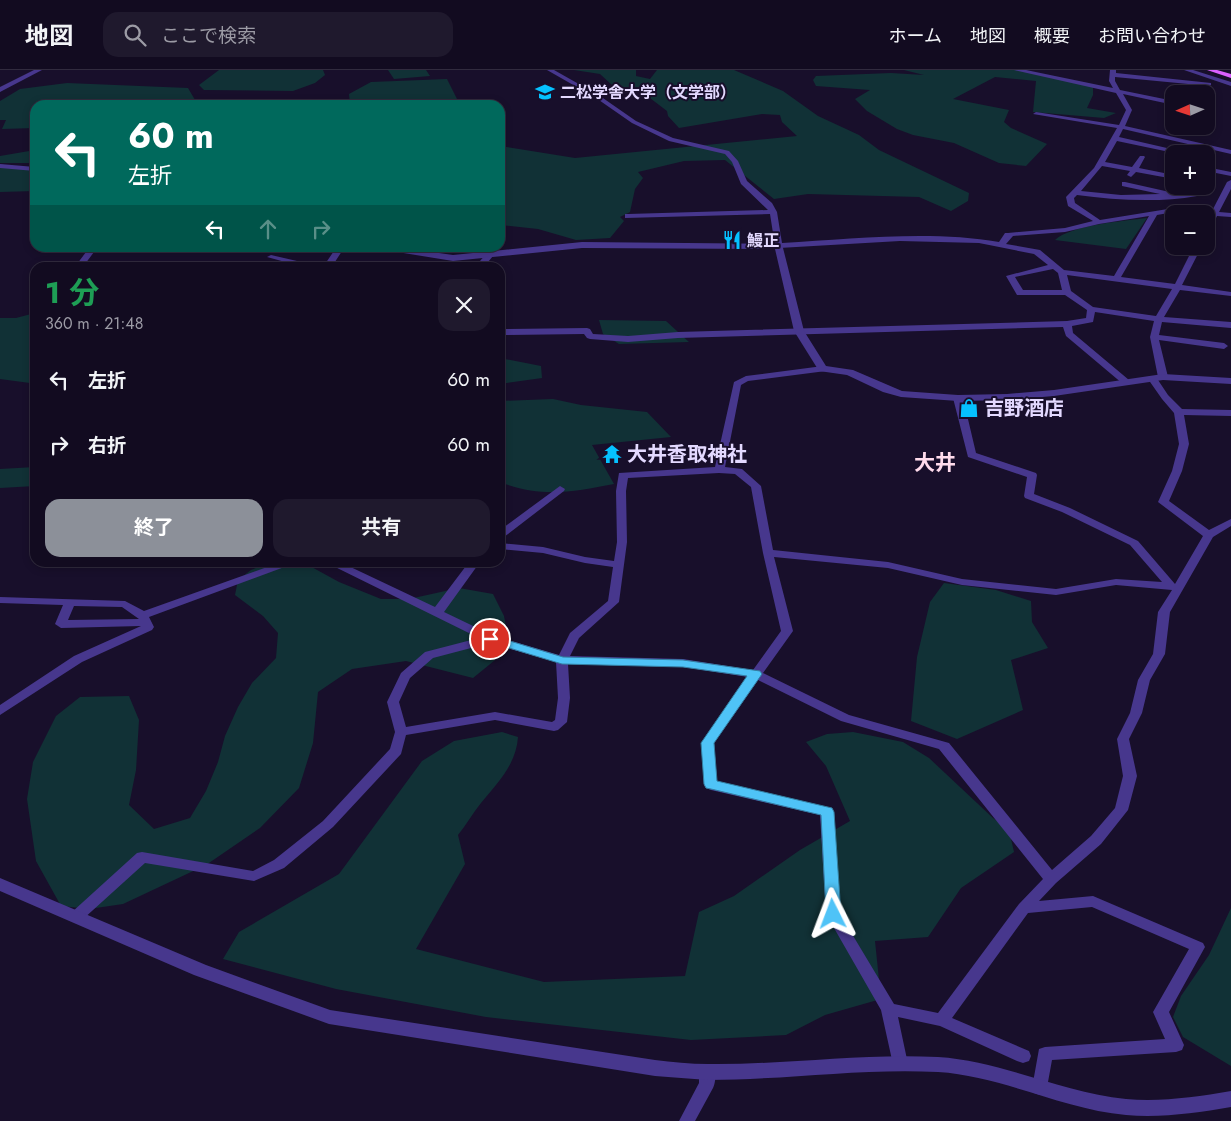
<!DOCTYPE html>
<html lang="ja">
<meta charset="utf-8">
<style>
body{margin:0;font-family:Jost,"Noto Sans JP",sans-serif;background:#1f192d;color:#f1f3f6;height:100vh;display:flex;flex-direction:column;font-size:19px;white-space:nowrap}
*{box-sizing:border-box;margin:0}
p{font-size:16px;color:#9c9ba5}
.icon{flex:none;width:28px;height:28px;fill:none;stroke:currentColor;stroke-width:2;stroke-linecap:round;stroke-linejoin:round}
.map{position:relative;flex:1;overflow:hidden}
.details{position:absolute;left:30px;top:192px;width:475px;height:305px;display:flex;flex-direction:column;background:#120b20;border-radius:15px;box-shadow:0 2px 8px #0003,0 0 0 1px #312b3e}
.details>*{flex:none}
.hud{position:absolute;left:30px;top:30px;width:475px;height:152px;border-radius:15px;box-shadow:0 2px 8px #0003,0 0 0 1px #312b3e;background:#00695c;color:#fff;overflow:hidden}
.needle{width:32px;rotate:267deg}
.tools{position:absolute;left:1165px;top:15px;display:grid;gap:10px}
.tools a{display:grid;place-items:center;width:50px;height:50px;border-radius:10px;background:#120b20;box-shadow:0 2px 8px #0003,0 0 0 1px #312b3e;font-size:25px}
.pin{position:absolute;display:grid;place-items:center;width:42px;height:42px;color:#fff;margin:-21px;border:2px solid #fff;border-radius:50%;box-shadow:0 1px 5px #0007}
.me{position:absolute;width:55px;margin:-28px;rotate:357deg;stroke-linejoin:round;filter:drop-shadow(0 0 4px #0008)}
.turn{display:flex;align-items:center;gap:18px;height:105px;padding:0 15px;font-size:22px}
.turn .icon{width:65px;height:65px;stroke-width:2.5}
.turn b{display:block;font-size:35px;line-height:42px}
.lanes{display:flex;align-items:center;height:48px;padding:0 15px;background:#0003;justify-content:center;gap:25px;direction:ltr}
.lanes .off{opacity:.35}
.round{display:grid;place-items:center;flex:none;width:52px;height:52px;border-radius:15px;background:#1f192d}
.headline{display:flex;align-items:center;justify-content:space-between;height:85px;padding:0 15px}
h1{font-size:30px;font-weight:700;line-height:38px;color:#1e9e55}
.action{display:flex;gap:10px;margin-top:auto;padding:10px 15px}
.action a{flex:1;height:58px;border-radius:15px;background:#8c9099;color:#fff;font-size:20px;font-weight:700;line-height:58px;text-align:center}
.action a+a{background:#1f192d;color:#f1f3f6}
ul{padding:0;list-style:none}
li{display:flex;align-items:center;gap:15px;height:65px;padding:0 15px}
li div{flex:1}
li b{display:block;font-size:19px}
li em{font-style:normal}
header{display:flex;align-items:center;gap:30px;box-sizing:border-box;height:70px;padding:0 25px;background:#120b20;border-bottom:1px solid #312b3e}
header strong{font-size:24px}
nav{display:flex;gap:28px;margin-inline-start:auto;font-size:18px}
.search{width:350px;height:45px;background:#1f192d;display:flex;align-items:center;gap:12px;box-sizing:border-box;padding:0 18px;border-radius:15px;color:#9c9ba5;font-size:19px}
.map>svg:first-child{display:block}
</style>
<header>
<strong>地図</strong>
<div class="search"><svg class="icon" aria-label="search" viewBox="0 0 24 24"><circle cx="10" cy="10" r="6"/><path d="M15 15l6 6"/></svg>ここで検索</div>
<nav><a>ホーム</a><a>地図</a><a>概要</a><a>お問い合わせ</a></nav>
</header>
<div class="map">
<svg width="1231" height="1051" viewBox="0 0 1231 1051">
<rect width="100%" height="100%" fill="#180f2b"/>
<!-- green -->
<path fill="#113136" d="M219,0h104l2,5 -10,8 -22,8 -89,-1 -5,-5z
M388,0h38l4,6 -36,3z
M574,0h62v6l14,3 7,-9h77l49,21 35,25 41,19 20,15 90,43 -1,8 -17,10 -32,-14 -111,-3 -34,5 -49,-39 -41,1 -46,11 5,6 -8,11 -5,23 -10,5 4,4 -14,17 -34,2 -38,-11 -38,-4v-79l75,12 222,-22 -15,-14 -2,-7 -18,-1 -83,14 -11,-12 -1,-5 -25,-19 -29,-6 -13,-12z
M904,0h119l70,15v10l-6,13 29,5 -12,5 -71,-6 3,-31 -41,-4 -42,22 56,11 -5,12 7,6 36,16 -21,22 -27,-3 -45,-20 -41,-8 -16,-6 -30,-18 -12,-12 15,-9 -54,-4 -3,-6 3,-4 75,-3 33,2z
M447,9l13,26h-110l-1,-11 22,-12z
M67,13l121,5 10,17h-163v23l-33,1 4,-9h-6v-19l20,-12z
M35,80v13h-35v-7z
M0,94l35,7v20l-35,1z
M1147,148l-21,31 -71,-9c16,-15 69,-19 92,-22z
M35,243v69l-5,1 -30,-4v-61h16z
M599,250l67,1 23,21 -70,2 -16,-10z
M500,288l41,8 1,12 -42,6z
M553,329l28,6 66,7 24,25 -79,8 22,39c-41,8 -74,14 -114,-2v-81z
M35,397v19l-35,2v-19z
M268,493l40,2 31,17 42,17h28l50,-11 34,6 11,22 5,26 -9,14 -27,22 -67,-17 -54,8 -34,23 -5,51 -14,45 -39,40 -54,37 -83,39 -34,5 -28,-3 -25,-45 -9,-62 6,-37 23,-46 24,-19 49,-1 10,24 -3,50 -7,35 25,24 36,-11 16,-27 12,-29 7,-26 13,-29 14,-24 24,-25 2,-25 -15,-17 -28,-21 3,-15 13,-10z
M944,513l52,7 35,11 1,21 16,26 -37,12 12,50 -66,29 -46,-18 6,-64 13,-55z
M502,662l16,5c-2,28 -20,45 -37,66 -8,10 -15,22 -23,32l7,29 -49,85 128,33 141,-6 14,-64 35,-16 66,-46 50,-29 -24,-55 -20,-24 21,-8 26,-2 50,10 26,16 64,60 16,12 5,22 -53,36 -33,49 -53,4 6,58 -56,16 -39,20 -95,5 -205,-23 -150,-28 -113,-30 16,-27 100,-58 83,-113 32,-20z
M1231,838v158l-48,-29 -10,-20 8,-21 28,-41z"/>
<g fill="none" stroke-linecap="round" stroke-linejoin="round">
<!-- minor -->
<path fill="#47378d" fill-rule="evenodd" d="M547,0h7l46,26 36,25 37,17 56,13 9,10 9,20 25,22 5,9 5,31c70,-4 149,-13 217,-1l6,-9h3l57,-5 28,-7 -25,-15 -2,-9 28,-29 23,-40 -84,-14 3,-2 83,13 7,-15 -10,-17 -102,-23h12l87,18 -4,-7 1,-11h6v3l95,10v2l-2,1 -94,-9v4l5,9 54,11v4l-51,-11 9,16 -7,16 106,24v4l-108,-25 -4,8 74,17h-14l-62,-13 -12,21 27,5 8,-11h4l1,1 -6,11 35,7v4l-38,-7 -5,5 -4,-2 3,-4 -28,-5 -21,25 40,4 39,-1 -38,-8v-4h3l49,11 7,-7h7l-5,7 14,-1v4c-39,7 -82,4 -120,-1l-3,3 1,5 25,17 74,-12 38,3 15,-29 4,-2v9l-12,23 12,1v4l-14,-1 -7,14 -4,2v-10l4,-7 -4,-1 -32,-2 -17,3 -36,62 54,7 19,-38h8l-20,39 49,7v4l-51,-6 -16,27 67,5v6l-69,-6 -3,13 65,8 4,3 -4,3 -65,-9 9,37 -5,3 -5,-3 -8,-40 4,-16 -59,-9 -2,10 -21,4 1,7 56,47 2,2 -5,3 -3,-1 -57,-48 -3,-9 -385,11 -50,4 -38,-3 -3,-1 -3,-4 -84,1v-6l87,-1 3,1 3,5 35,2 50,-4 389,-11 19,-3 1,-8 -22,-15h-48l-11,-19 42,-11 -14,-11 -55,-11 -79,-2 -121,7 -4,-2 -5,-32 -145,4v-4h3l140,-4 -27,-26 -9,-22 -7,-8 -56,-13 -37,-18 -36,-25zM1149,146l-35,60 -50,-6 -24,-20 -34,-6 7,-8 52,-4 34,-8zM1053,199l5,4 4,17h-39l-8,-13zM1067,205l105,14 -16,27 -63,-9 -22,-16z
M1184,0h9l38,12v4z
M1206,97l25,5v4l-25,-5z
M89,178h8l-15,20h-8z
M336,178h8l-13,20h-24l-40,-11 4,-2 52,12z
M486,184l7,2 -10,12h-9z
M823,296l4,3 -1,2 -78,10 -7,4 -16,82 17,2 19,17 12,64 115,12 74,17 94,10 60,-10 46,3 -32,-37 -68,-33 -37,-14 -1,-2 3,-19 -59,-20 -15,-59 2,-2h6l2,2 13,55 60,20 1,2 -3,19 36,14 68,33 37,43 28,-48 -45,-34 14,-31 7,-27 -5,-31 -12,-14 -14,-20 2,-2h6l12,18 14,14 49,1v6l-47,-1 5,29 -7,27 -13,30 40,29 22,-11v7l-18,11 -43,75 -5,42 -15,26 -8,33 -13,26 8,37 -9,34 -27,34 -45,39 -17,18 54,-5 110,47 2,4 -36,65 15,33 -2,5 -6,2 -124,8 -6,33 -6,2 -6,-2 -2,-5 7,-39 6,-2 120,-8 -12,-27 36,-63 -97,-42 -64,6 -76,105 77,33 2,5 -2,5 -6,2 -6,-2 -77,-35 -42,-9 10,47 -2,5 -6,2 -6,-2 -13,-59 -55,-96 -6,-99 -109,-25 -5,-2 -2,-3 -2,-42 46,-66 -65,-10 -115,-3 2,34 -3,24 -9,8 -4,1 -59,-11 -89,15 -5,19 -68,73 -49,41 -30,13 -109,-18 -63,57 -5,2 -5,-2 -2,-4 2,-4 65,-59 5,-1 111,19 21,-11 49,-39 67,-72 5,-17 -8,-30 14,-29 24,-21 54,-14 -154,-76h15l95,45 34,-45h11l-36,50 50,24 65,19 11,-22 38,-32 5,-34 -28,-4 -42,-10 -43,-4v-6l43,4 42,10 29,4 3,-19 -1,-51 3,-18 96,-6 19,-85 12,-6zM719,403l16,1 16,13 12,66 18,78 -28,39 -70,-11 -113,-3 9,-18 40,-36 8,-60 -1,-51 2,-13zM774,487l114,11 74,17 94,10 60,-10 56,5 -14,22 -5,42 -15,26 -8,33 -13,26 6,37 -8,32 -24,28 -39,34 -103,-127 -100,-28 -86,-42 30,-42zM490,573l66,19 2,36 -3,22 -3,2 -57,-10 -89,15 -7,-25 11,-24 23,-20zM758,610l83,41 98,28 104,130 -24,25 -81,109 -44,-9 -54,-90 -6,-102 -2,-3 -115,-27 -3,-39z
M560,416l5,3 -1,2 -60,46 -4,1v-8z
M281,492h17l-149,55 5,10 -2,3 -70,32 -82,53v-10l74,-49 67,-30 -80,2 -6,-4 8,-19 -63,-2v-6l125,4 19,10zM74,536l48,1 17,12 -71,1z
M707,995l6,2c3,7 3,14 0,21l-18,33h-16l20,-38v-11l2,-5z"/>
<!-- tertiary -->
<path fill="#47378d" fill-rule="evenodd" d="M34,0h8l-42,22v-5z
M0,94l35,3v4l-35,-3z
M582,172l200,2 22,87 22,35 27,4 49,21 56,4 49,-1 47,-4 109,-16 68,4v6l-68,-4 -109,16 -47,4 -49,1 -57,-4 -18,-5 -36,-17 -28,-4 -25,-40 -19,-82 -193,-1 -129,13 -62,-10 -4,-3h17l49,7z
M0,808l206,87 124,45 325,50c17,2 35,4 53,4 76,1 153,-11 230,-7 64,4 124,36 188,42 35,3 70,-2 105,-8v16c-35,6 -70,11 -105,8 -64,-6 -124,-39 -188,-43 -77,-4 -154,8 -230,8 -18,-1 -36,-3 -53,-4l-326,-52 -135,-49 -194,-84z"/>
<!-- primary -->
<path fill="#db60ff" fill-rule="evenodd" d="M1207,0h10l14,4v4z"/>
</g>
<!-- route -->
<path fill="#4fc3f7" stroke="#337fa1" d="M490,565l73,22 120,3 77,11 2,3 -48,69 3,38 115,27 2,4 7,102 -2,4 -6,1 -5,-1 -2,-4 -5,-99 -110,-26 -5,-1 -2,-4 -3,-41 46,-67 -64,-9 -121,-3 -76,-23 -2,-2 2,-3z"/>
<!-- icons -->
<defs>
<g id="university-bare" transform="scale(1.5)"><path d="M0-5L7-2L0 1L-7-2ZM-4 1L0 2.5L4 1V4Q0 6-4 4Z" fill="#05c1ff" stroke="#180f2b" stroke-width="2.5" paint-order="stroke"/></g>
<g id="restaurant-bare" transform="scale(1.5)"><path d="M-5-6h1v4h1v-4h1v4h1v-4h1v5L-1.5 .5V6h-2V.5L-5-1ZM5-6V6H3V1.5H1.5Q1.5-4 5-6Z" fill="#05c1ff" stroke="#180f2b" stroke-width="2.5" paint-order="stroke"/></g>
<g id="shop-bare" transform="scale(1.5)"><path d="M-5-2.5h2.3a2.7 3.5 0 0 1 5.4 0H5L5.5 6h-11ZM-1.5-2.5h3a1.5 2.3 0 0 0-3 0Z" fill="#05c1ff" stroke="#180f2b" stroke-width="2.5" paint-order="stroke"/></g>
<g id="temple-bare" transform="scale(1.5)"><path d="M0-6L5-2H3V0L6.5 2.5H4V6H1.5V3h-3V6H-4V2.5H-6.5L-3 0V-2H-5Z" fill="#05c1ff" stroke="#180f2b" stroke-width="2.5" paint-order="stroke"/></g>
</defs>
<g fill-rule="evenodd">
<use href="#university-bare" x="545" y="22"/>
<use href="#restaurant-bare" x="732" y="170"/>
<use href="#shop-bare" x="969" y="338"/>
<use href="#temple-bare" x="612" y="384"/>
</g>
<g text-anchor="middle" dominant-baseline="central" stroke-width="4" stroke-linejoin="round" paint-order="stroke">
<!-- far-poi labels -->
<g font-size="16" font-weight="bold" fill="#e3d9ff" stroke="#180f2b" text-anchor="start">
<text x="560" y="22">二松学舎大学（文学部）</text>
<text x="747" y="170">鰻正</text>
</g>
<!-- poi labels -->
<g font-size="20" font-weight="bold" fill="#e3d9ff" stroke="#180f2b" text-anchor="start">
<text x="984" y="338">吉野酒店</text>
<text x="627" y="384">大井香取神社</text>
</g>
<!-- neighbourhood labels -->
<g font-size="21" font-weight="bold" fill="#ffdbec" stroke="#180f2b">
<text x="935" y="393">大井</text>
</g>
</g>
</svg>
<div class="tools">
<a><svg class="needle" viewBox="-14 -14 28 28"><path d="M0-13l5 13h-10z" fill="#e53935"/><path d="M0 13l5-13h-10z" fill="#9c9ba5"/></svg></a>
<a>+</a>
<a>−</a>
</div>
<div class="pin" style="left:490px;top:569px;background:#d93025"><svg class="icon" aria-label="arrive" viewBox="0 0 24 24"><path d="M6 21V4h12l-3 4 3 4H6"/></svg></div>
<svg class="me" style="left:833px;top:844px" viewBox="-20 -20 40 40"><path d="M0-17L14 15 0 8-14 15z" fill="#4fc3f7" stroke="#fff" stroke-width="4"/></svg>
<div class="hud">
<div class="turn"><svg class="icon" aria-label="left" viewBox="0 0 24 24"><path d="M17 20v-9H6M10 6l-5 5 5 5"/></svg><div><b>60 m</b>左折</div></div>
<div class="lanes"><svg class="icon" aria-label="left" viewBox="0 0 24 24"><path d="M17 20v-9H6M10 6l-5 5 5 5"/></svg><svg class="icon off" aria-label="ahead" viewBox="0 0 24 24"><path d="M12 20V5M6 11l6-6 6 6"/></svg><svg class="icon off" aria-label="right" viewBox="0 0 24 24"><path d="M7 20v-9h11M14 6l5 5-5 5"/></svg></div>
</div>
<section class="details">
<div class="headline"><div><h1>1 分</h1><p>360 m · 21:48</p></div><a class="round"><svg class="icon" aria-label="close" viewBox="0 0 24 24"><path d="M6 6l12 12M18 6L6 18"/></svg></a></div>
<ul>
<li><svg class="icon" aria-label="left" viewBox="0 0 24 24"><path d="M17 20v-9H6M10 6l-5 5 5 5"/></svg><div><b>左折</b></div><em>60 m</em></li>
<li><svg class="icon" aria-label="right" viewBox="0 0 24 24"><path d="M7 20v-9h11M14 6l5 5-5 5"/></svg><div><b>右折</b></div><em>60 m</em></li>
</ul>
<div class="action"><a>終了</a><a>共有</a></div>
</section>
</div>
